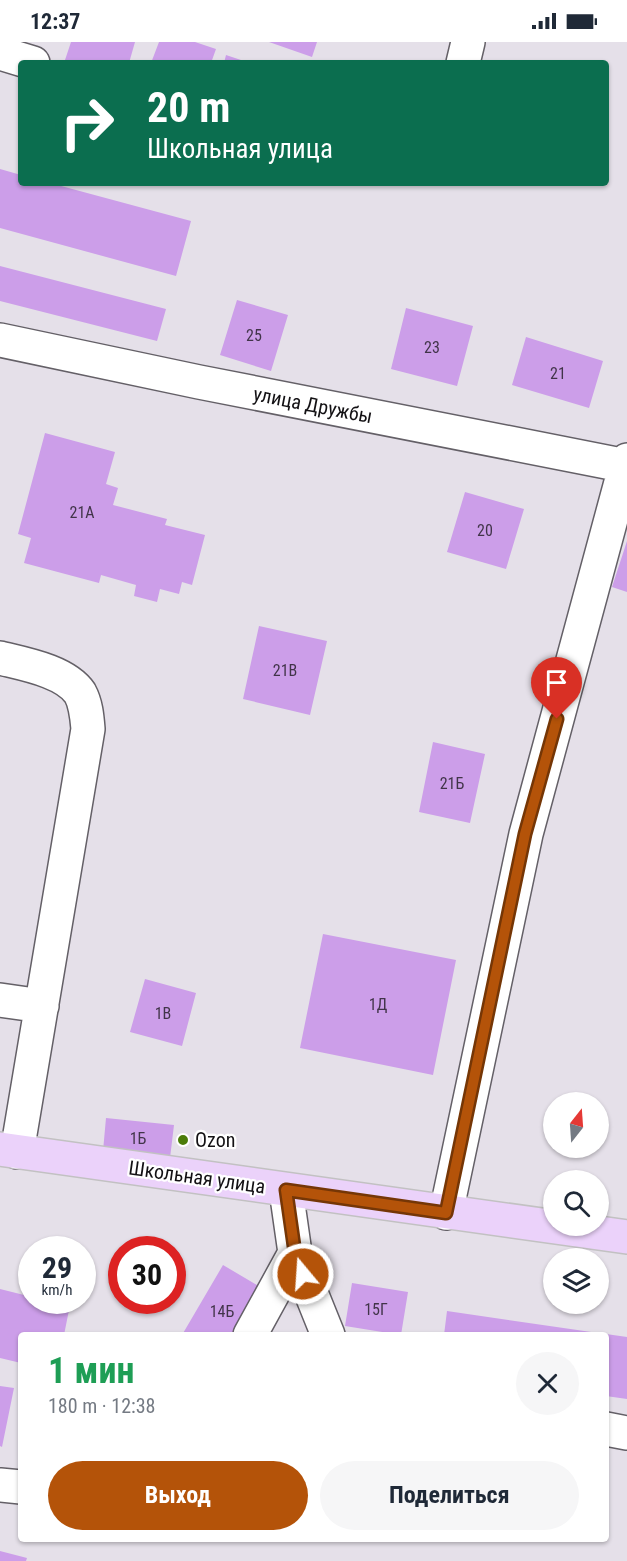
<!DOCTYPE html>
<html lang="ru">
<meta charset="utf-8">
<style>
body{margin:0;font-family:"Roboto Condensed",sans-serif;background:#f6f6f7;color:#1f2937;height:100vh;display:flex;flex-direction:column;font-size:22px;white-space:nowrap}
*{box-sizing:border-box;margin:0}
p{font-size:20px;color:#747a83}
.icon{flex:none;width:33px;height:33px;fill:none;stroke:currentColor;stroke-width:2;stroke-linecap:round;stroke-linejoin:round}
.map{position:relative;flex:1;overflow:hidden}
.side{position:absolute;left:18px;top:1290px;width:591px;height:210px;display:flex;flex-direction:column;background:#fff;border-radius:6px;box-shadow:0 2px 4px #0004}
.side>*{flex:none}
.hud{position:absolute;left:18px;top:18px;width:591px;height:126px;border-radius:6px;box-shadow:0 2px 4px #0004;background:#0b6e4f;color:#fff;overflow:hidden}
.needle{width:39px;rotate:17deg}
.fabs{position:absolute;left:543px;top:1050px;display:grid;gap:12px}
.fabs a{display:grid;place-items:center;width:66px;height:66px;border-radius:50%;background:#fff;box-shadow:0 2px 4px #0004;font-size:30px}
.speed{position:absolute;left:18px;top:1194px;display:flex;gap:12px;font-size:30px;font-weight:700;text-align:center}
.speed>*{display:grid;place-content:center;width:78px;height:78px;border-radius:50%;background:#fff;box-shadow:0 2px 4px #0004;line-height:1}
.speed small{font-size:15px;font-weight:400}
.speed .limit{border:9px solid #d22;background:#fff;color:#111}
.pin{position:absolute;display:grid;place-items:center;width:51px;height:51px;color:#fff;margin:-62px -26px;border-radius:50% 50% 50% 0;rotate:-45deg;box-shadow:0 0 6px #0007}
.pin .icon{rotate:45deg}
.me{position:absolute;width:66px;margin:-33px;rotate:342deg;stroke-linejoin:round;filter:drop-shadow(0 0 4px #0008)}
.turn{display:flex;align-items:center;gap:21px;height:126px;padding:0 30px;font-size:27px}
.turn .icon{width:78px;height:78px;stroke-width:2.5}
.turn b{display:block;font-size:42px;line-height:51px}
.round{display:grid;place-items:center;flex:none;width:63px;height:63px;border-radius:32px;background:#f6f6f7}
.summary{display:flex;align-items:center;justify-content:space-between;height:102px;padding:0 30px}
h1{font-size:36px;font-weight:700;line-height:45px;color:#1e9e55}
.button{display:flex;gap:12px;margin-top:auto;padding:12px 30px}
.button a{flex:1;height:69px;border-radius:36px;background:#b45309;color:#fff;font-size:24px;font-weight:700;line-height:69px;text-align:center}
.button a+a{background:#f6f6f7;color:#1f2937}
.status{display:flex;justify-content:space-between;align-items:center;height:42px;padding:0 30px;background:#fff;direction:ltr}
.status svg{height:16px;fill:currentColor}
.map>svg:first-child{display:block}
</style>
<div class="status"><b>12:37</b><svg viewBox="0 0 49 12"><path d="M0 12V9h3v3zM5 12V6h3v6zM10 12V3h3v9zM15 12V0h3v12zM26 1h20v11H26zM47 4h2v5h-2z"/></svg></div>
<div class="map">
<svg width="627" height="1519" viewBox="0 0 627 1519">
<rect width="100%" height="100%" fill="#e5e0e9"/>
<!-- building -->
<path fill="#cc9ee9" d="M71,0h64l-6,21h-65z
M159,0h36l21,7 -5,14h-60z
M269,0h48l-5,15z
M226,13l24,8h-26z
M0,127l21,6v8h29l141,38 -15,55 -176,-48z
M0,224l166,43 -9,32 -157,-40z
M237,258l51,15 -17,56 -51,-16z
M406,266l67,18 -16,60 -66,-17z
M526,295l77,24 -14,47 -77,-23z
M45,391l70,19 -9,32 12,4 -5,17 54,14 -2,6 40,10 -13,50 -10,-3 -3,12 -19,-5 -3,13 -23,-6 2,-11 -35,-10 -2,8 -75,-20 7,-25 -13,-4z
M465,450l59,17 -18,60 -59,-17z
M627,499v51l-15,-5z
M259,584l68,15 -17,74 -67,-16z
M433,700l52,12 -15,69 -51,-11z
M323,892l133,26 -23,115 -133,-27z
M145,937l51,14 -14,53 -52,-14z
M106,1076l68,7 -4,33 -67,-7z
M223,1223l39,23 -27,47h-53z
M352,1241l56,9 -7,43 -56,-9z
M0,1247l32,8v3h17l21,5 -6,30h-43v28l-21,-5z
M447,1269l158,23v1h-161z
M606,1292l21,3v62l-21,-3z
M0,1344l14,2 -12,59 -2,-1z
M0,1509l27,7 -1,3h-26z"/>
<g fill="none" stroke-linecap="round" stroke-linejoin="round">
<!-- minor casing -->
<g stroke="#646067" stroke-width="36">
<path id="minor" d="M0,11l33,10
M463,21l5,-21
M0,298l199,42 428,84
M0,616c24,6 65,13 80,35 6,11 7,24 8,36l-71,423
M0,958l42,6
M446,1171l80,-379 101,-374
M295,1211l33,82
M250,1293l45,-82 -9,-63
M606,1387l21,4
M0,1443l21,2"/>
</g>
<!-- major casing -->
<g stroke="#c2c1c2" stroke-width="36">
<path id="major" d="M0,1107l627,88"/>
</g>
<!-- minor -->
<use href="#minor" stroke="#fff" stroke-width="33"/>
<!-- major -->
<use href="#major" stroke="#ebd2fa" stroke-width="33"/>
</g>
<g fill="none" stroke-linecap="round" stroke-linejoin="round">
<!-- route casing -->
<g stroke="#753606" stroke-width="15">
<path id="route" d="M303,1232l-8,-21 -9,-63 160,23 79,-379 32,-115"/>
</g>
<!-- route -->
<use href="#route" stroke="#b45309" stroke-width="10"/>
</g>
<!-- markers -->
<circle fill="#4b7c09" stroke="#fff" stroke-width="2" cx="183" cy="1098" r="6"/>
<g text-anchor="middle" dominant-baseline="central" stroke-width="4.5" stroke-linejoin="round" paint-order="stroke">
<!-- number labels -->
<g font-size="16" fill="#413449">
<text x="254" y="293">25</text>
<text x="432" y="305">23</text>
<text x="558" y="331">21</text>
<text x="82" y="470">21А</text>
<text x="485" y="488">20</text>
<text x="285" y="628">21В</text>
<text x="452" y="741">21Б</text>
<text x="378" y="962">1Д</text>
<text x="163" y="971">1В</text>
<text x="138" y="1096">1Б</text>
<text x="376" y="1267">15Г</text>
<text x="222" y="1269">14Б</text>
</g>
<!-- street labels -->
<g font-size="20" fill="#131114" stroke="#fff">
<text transform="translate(313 363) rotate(11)">улица Дружбы</text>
<text transform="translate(197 1135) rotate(8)">Школьная улица</text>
</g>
<!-- poi labels -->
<g font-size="20" fill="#131114" stroke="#fff" text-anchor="start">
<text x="195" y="1098">Ozon</text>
</g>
</g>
</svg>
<div class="fabs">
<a><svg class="needle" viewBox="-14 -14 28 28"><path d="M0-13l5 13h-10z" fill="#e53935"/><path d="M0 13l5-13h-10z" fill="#747a83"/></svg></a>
<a><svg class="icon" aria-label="search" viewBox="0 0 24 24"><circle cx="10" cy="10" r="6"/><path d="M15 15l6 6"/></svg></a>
<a><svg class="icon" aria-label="layers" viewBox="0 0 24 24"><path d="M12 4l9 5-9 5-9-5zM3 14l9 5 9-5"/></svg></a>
</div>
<div class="speed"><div>29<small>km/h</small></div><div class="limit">30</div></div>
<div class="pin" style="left:557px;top:677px;background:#d93025"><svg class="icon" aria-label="arrive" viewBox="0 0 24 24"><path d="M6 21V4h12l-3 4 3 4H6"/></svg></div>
<svg class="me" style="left:303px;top:1232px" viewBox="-20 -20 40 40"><circle r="17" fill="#b45309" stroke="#fff" stroke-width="3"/><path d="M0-11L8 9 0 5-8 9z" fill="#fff"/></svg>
<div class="hud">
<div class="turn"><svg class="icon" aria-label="right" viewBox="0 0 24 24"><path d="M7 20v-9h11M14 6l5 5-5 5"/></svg><div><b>20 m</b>Школьная улица</div></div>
</div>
<section class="side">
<div class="summary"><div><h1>1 мин</h1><p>180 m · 12:38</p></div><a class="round"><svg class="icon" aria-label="close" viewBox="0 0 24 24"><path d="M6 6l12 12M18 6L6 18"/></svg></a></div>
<div class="button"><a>Выход</a><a>Поделиться</a></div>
</section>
</div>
